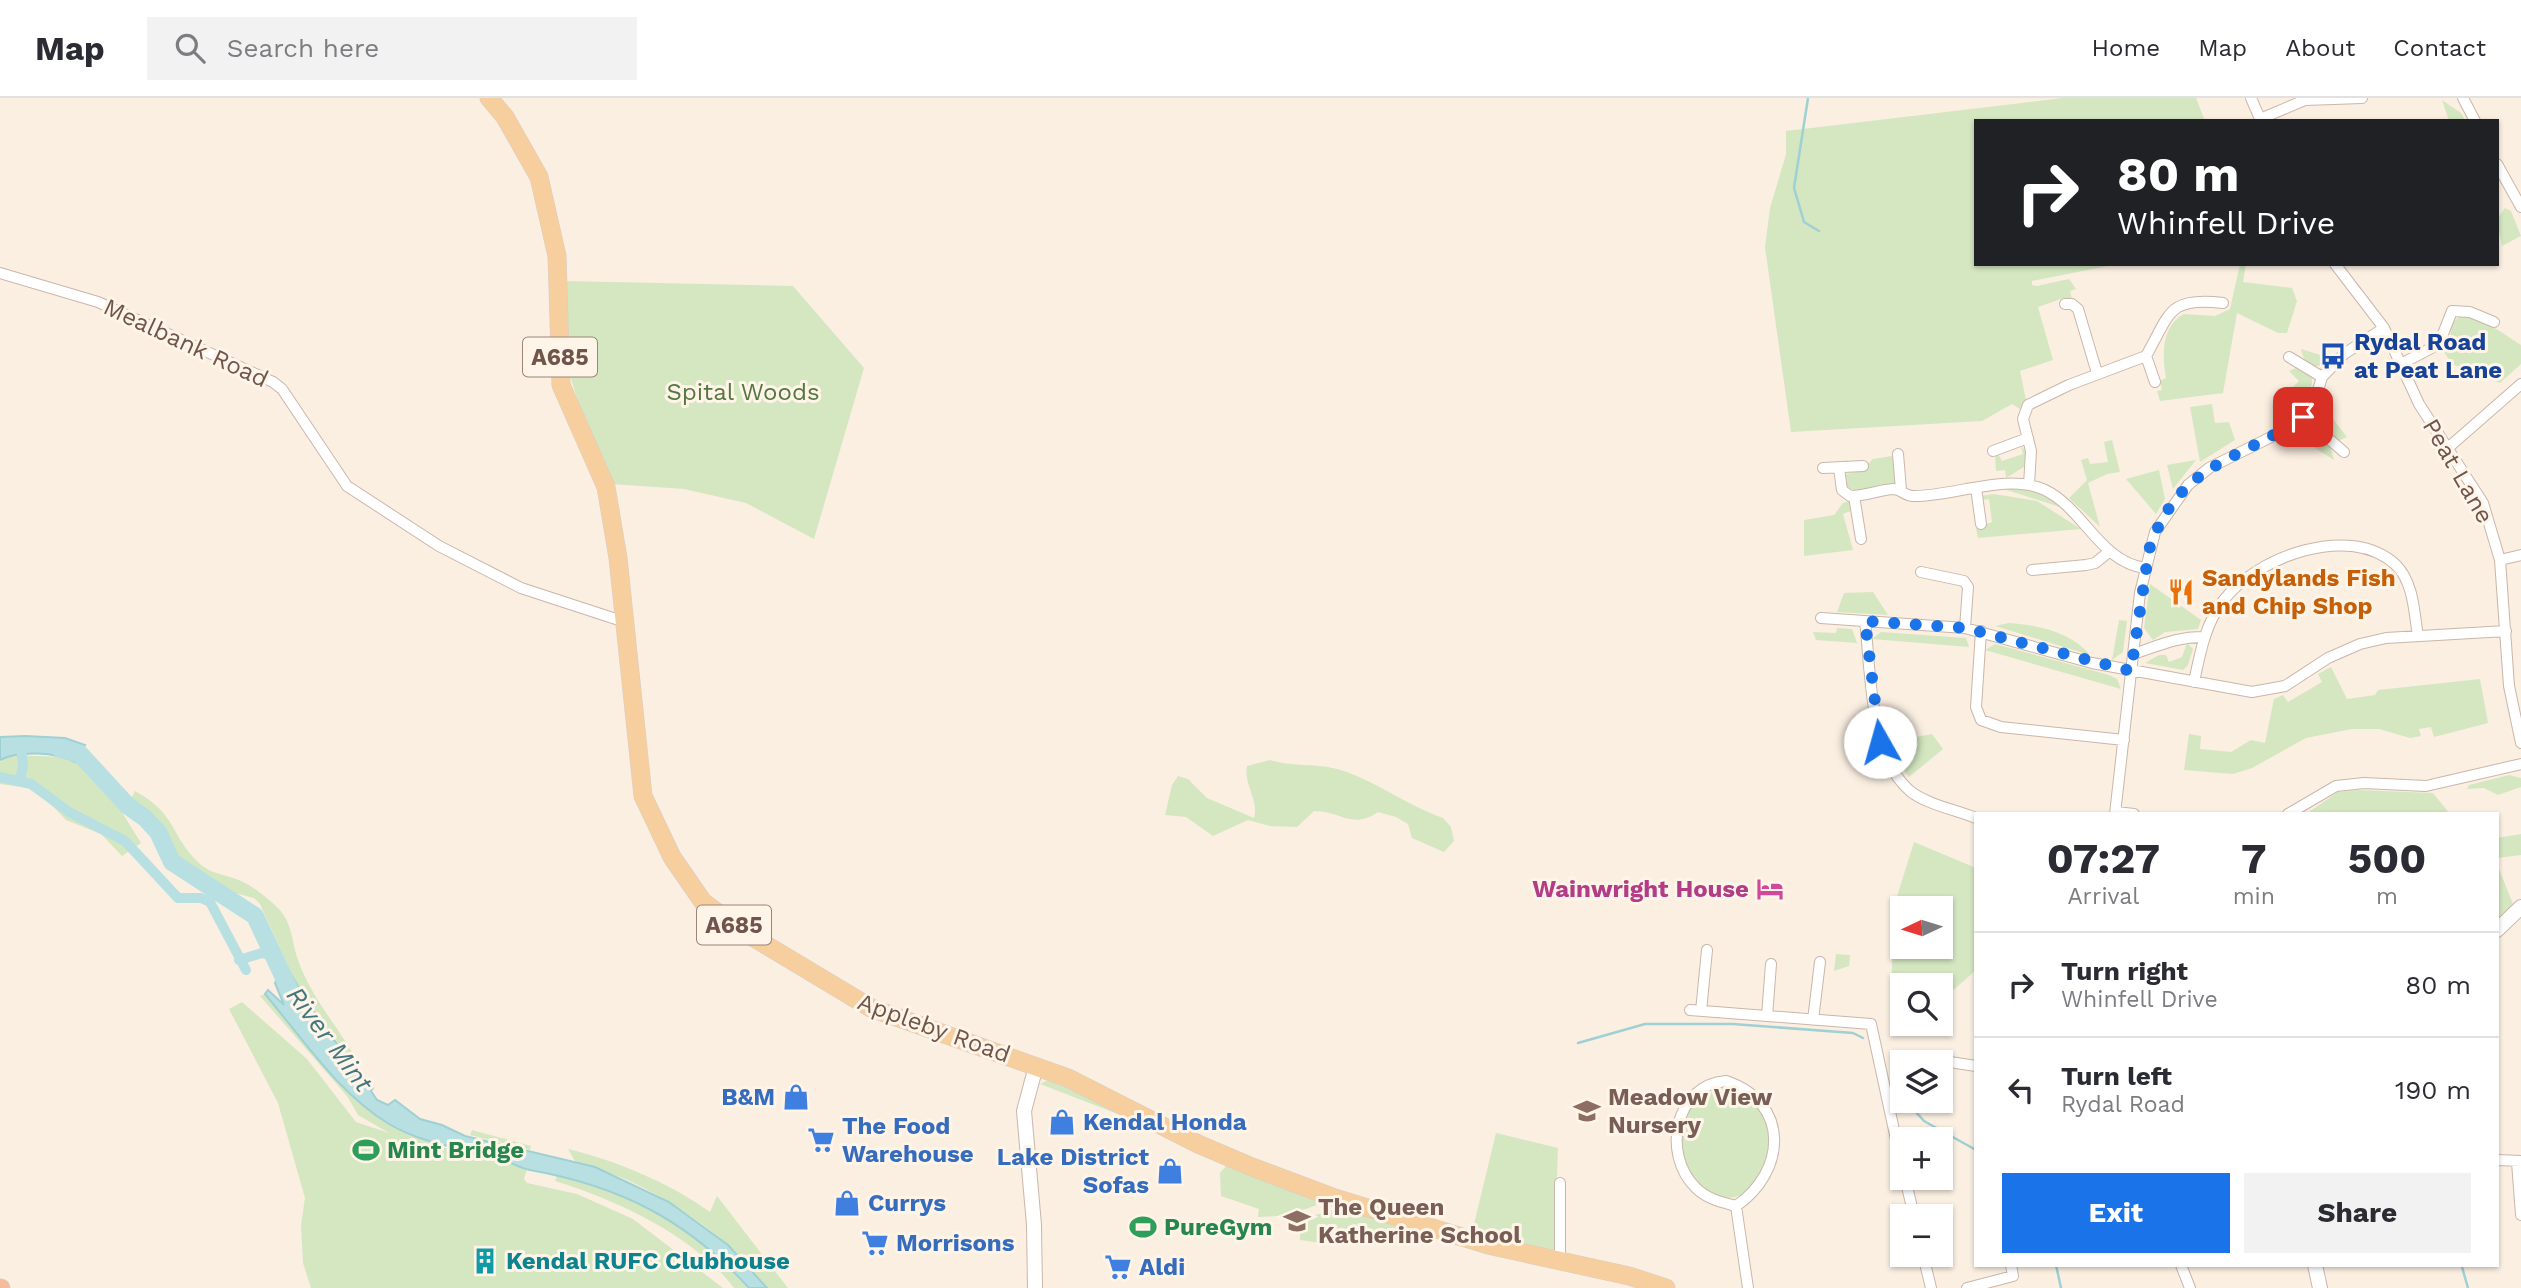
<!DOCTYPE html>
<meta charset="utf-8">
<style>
body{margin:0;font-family:"Work Sans",sans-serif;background:#f2f2f3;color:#2b2b33;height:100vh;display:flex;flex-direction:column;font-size:26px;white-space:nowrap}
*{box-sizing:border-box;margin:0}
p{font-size:23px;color:#7c7c81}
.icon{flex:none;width:38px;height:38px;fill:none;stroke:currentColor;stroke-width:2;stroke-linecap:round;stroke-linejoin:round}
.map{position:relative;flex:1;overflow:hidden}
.drawer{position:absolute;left:1974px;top:714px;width:525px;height:455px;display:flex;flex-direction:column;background:#fff;border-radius:0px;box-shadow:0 2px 5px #0004}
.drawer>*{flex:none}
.guide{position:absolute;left:1974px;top:21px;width:525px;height:147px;border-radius:0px;box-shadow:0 2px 5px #0004;background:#202124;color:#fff;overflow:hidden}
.needle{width:46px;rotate:266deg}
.controls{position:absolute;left:1890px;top:798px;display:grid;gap:14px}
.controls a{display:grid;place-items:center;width:63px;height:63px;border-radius:0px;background:#fff;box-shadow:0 2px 5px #0004;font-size:35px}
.pin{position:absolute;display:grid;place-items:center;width:60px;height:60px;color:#fff;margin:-30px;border-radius:14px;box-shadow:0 4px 10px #0006}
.me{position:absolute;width:77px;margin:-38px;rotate:353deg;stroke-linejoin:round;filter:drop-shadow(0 0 5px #0008)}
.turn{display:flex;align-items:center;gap:24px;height:147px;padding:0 28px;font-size:32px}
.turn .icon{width:91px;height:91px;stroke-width:2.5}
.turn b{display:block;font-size:49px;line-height:60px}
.eta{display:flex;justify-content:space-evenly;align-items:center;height:119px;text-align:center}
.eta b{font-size:42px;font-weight:700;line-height:49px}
.button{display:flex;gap:14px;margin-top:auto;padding:14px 28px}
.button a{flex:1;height:80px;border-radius:0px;background:#1a73e8;color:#fff;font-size:28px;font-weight:700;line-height:80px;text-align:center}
.button a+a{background:#f2f2f3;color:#2b2b33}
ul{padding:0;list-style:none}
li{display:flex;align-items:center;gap:21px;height:105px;padding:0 28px;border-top:2px solid #e1e1e2}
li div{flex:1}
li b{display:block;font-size:26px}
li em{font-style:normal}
header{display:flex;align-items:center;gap:42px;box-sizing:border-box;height:98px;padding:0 35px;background:#fff;border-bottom:2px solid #e1e1e2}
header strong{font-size:33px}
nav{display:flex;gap:38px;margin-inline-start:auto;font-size:24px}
.search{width:490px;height:63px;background:#f2f2f3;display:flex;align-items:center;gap:18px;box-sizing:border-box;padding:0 24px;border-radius:0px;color:#7c7c81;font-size:26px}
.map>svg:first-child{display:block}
</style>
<header>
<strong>Map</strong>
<div class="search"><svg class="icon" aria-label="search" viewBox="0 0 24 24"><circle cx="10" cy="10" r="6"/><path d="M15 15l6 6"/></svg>Search here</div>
<nav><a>Home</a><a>Map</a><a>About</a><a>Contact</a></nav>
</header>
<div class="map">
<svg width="2521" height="1190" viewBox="0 0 2521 1190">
<rect width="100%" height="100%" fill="#fbefe2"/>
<!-- green -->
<path fill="#d4e7c1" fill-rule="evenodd" d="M2063,0h133l9,23h-229v143h142l-86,17v4l5,1 32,-7 7,10 -6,2 2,8 -8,-1 -26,9 15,53 -33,11 6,29 -6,9 -8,-5 -30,17 -191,11 -26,-185 5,-39 16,-54v-23z
M2442,2l19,13 4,7 -16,1z
M2505,110l6,3 10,25 -19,10 -5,-27z
M2240,166h6l-3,18 49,6 5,13 -10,32h-9l-41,-20 -14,80 -63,8 -3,-10 5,-1 -2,-9 6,-3c-4,-21 -5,-52 18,-64l31,2 15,-7z
M564,183l229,5 71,82 -50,171 -68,-36 -62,-14 -73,-5 -29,-70 -18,-57z
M2461,218c21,0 42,18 60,29v19l-21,19 -48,-19 -10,-15 8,-9 2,-18z
M2301,251l26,8 -4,8c-13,4 -20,-4 -22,-16z
M2296,270l16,7c3,19 -18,35 -31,47l-9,-15 27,-26 -10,-10z
M2212,306l3,19 14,-1 6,18 -35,22 -10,-55z
M2323,308l24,31 -9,4 -20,-17 -1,-7z
M2301,331h8l21,17 4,14 -38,-24z
M2112,342l8,32 -13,2 -19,9 12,44 -31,-29 18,-18 -6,-20 7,-2 2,6 18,-2 -4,-20z
M2021,348l5,6 -2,15 -18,11 -1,-8 -9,1 -1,-16 3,-1 4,7 21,-7z
M1892,358l5,25c-10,8 -41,15 -50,5l-1,-12 15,-3 12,-12z
M2196,362l-23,29 -6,-24z
M2159,372l6,29 -9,15 -30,-35z
M2021,390l19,4 23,16 -59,-19z
M1994,396l43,7 44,28 -103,9 -2,-10 16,-6 -3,-23 -8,1v-4z
M1849,403l4,9 -10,4 10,36 -49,6v-36l30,-5 9,-12z
M2150,486l51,36 -3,9 -33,3 -12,8 -9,-12z
M1873,494l15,23 -51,-3 7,-19z
M2119,522l8,1 -4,31 -11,8z
M2009,525c29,2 62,9 81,32l-95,-29z
M1837,530l15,1 5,14 -41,-3 -3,-8 23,1z
M1881,534l85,6 3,9 -97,-8z
M2187,545l6,6 -5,16 -5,5 -38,-7 14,-8h7l3,7 13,-5z
M1995,546l114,31 8,4 4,10 -136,-39z
M2331,569l16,32 28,-4 3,-5 102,-11 8,44 -54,14 -3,-10 -12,2 2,7 -11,2 -31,-9h-27l-46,9 -54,30 -19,6 -49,-4 5,-36 12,2 -1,13 31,3 20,-12 14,3 9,-44 9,-4 5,7 34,-20 -4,-8z
M1932,636l11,15 -34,28 -13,-16 -6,-19z
M9,657l57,2 26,15 10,8 39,63 -19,13 -21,-22 -35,-14 -30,-31 -36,-5v-22z
M1270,662c26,8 47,2 74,11 35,12 64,35 99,47l8,9 3,14 -10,11 -32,-14 -4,-14 -12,-7 -18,-5c-26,18 -37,-1 -64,-1l-17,16 -27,-1 -22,-6 -35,16 -27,-19 -21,-2 7,-30 6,-9 10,3 19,19 47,20c5,-19 -11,-34 -7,-52z
M2509,677l12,3v9l-23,8 -14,-7 -17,1 2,-4z
M2358,692l75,3 17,21h-144l32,-22z
M135,693c42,23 35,44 63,71 13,13 28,12 43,19 12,5 26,17 35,25 17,16 15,34 22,54 13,38 43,70 62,106l-3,3 -59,-81 -38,-84 -6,-6 -34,-9 -48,-32 -13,-35 -28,-23z
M2521,736v21l-24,3v-20z
M1914,744l62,26v102l-26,23 -4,23 -5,-1v-30h-39v25l-12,-2 5,-105zM1902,810h39v39h-39z
M2497,766l16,40 -16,15z
M1836,856l14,1 -1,11 -15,5z
M265,896l81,95 42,35 52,23 53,9 34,13 -3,10 3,4 50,11 56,25 90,69h-412l-8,-25 -2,-38 4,-27 -27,-95 -49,-94 13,-7 65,57 49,63 33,11 -31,-18 -11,-19 -87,-100z
M1050,981l32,13 54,29 -96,-37z
M1719,988c72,4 59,122 2,111 -10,-2 -21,-9 -26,-17 -24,-40 -18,-73 24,-94z
M472,1032l59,16 -1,4 -60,-15z
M1496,1035l62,15 -4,107 -79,-19 -1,-12z
M568,1051c49,12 102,34 142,63l7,-16 71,92h-21c-13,-14 -25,-31 -40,-44 -41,-35 -98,-70 -151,-81z
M1226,1068l89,33 2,6 -31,11 -28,1 1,-8 -38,-13 -1,-23z
M557,1078c76,13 141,55 192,112h-15c-40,-52 -117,-88 -179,-107z
M1332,1112l17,1 66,21 1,13 -87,-1 -29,-4v-20z"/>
<!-- water -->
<path fill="#b8e0e3" stroke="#9ed0d4" stroke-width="2" d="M25,638l40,2 20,7 -10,17c-19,-10 -56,-12 -75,-2v-23z
M284,863c24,47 55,88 89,127l-2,3 6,9 11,5 7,-5 25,19 22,6 23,11 130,31 74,35 59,43 39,43h-18c-62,-68 -129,-102 -219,-118 -12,-2 -23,-10 -35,-13 -37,-10 -72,-13 -106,-33 -50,-30 -87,-86 -124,-130l3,-4 16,15 -9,-22z"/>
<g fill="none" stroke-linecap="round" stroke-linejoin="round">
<!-- stream -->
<path stroke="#9ed0d4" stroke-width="2.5" d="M1808,0l-14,90 10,34 15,9
M1578,945l67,-19h88l120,9 10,5
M1899,991l3,6
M1906,1003l18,20 52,29
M2056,1167l5,23
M2462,1169l6,21"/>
<!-- canal -->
<path stroke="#b8e0e3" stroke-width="10" d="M0,679l31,7 38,28 56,29 53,57h23l9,4 36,68
M20,681l3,-13 -2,-18
M239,862l23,-7 12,3"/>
<!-- river -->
<path stroke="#b8e0e3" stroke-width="18" d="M59,650l21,6 48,52 17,12 13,14 14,30 83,54 36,77"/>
<!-- minor casing -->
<g stroke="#cbb6a9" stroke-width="12">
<path id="minor" d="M2251,0l10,23
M2463,0l12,23
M2260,21l45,-19 57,-2
M2497,66l24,43
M2335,166l49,64 35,76 64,99 17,57 9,126 12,57
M0,175l98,29 175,80 9,7 65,97 92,60 82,42 104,34
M2065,206h7l6,5 19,64
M2146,258l9,26
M2289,259l33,20
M2401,266l38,-20 13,-33 18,1 24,10
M2303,319l41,35
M2449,349l72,-63
M1993,353l35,-13
M1898,356l3,36
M1823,370l40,-2
M1839,370l3,22 8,6c15,0 29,-6 43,-7 8,0 12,7 20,7 39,1 95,-24 132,-6 39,19 55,72 100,78
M2029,387l2,-34 -8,-32 5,-14 41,-20 77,-29c24,-42 22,-60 77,-53
M1976,390l5,36
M1854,398l7,43
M2500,462l21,-5
M2032,472l54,-5 9,-2 15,-12
M1921,474l43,9 4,6 -3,41
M1821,520l144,10 127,35 160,29 33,-6 43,-28 32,-14 26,-6 120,-7
M1865,523c6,51 4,135 45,170 16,13 46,19 66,27
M1981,533l-5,76 5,13 20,7 123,13
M2133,556c25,-8 45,-18 72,-17
M2194,584c6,-28 11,-58 29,-81 33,-44 127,-79 173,-36 18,18 18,48 22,71
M2116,714l18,2
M2115,716l25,-221 15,-61 33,-47 21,-17 74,-37 20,-14 13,-20 6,-20 22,-23 40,-26
M2288,716l48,-28 28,-3 62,3 95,-22
M1690,912l181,14 31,143
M1701,913l6,-61
M1767,918l4,-52
M1813,922l7,-58
M1917,959l59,9
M1726,983c65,22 60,91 10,125 -15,-4 -29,-7 -40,-18 -35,-34 -21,-103 30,-107z
M2497,1062l24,1
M2517,1064l4,53
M1905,1080l9,38
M1736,1108l12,82
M1923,1157l8,33
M1560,1164v-79
M2181,1167l9,23
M1967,1190l46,-12 -2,-11"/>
</g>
<!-- tertiary casing -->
<g stroke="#cbb6a9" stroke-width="16">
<path id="tertiary" d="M2497,832l24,-23
M2315,1167l5,23
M1035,1190l-1,-63 -10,-114 12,-45"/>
</g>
<!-- primary casing -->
<g stroke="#d7cfcc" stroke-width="19">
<path id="primary" d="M489,0l16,19 34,60 18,79 4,129 45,102 12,71 25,238 29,61 31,45 38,28 130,78 197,70 130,66 54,23 80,30 156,48 141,31 37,12"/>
</g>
<!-- trunk casing -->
<g stroke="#d7cfcc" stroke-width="19">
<path id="trunk" d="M0,1190h1"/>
</g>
<!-- minor -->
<use href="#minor" stroke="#fff" stroke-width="10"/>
<!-- tertiary -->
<use href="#tertiary" stroke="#fff" stroke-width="14"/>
<!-- primary -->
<use href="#primary" stroke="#f7ce9d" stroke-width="18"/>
<!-- trunk -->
<use href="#trunk" stroke="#f5bc9c" stroke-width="18"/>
</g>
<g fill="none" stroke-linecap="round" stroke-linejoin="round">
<!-- route -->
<path stroke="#1a73e8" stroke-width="12" stroke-dasharray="0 21.6" d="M1880,644l-15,-121 100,7 166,43 18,-121c29,-87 88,-88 154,-133"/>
</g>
<!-- icons -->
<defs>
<g id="bus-bare" transform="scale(2.1)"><path d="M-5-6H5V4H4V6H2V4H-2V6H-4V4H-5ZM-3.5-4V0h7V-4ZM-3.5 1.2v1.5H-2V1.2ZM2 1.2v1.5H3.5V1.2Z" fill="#1a4fb4" stroke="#fef4e8" stroke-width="2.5" paint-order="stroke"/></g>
<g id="restaurant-bare" transform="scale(2.1)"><path d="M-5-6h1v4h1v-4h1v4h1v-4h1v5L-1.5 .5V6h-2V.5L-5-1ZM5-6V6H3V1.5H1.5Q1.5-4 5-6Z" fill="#e8710a" stroke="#fef4e8" stroke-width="2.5" paint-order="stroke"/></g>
<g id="hotel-bare" transform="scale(2.1)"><path d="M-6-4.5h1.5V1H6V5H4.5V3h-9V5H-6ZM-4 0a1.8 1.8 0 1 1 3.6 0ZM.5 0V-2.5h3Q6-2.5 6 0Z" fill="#d1479c" stroke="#fef4e8" stroke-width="2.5" paint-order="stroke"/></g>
<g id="shop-bare" transform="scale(2.1)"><path d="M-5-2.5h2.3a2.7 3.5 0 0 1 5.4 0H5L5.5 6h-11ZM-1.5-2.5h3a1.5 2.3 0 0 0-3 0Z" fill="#3f7fe0" stroke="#fef4e8" stroke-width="2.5" paint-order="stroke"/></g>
<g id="school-bare" transform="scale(2.1)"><path d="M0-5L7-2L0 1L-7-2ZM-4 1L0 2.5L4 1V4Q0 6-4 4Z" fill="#8d6e63" stroke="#fef4e8" stroke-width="2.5" paint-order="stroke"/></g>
<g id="supermarket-bare" transform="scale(2.1)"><path d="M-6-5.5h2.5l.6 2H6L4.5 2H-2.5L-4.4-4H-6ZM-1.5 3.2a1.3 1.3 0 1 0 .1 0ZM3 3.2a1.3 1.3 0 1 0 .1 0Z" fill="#3f7fe0" stroke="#fef4e8" stroke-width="2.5" paint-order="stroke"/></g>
<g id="stadium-bare" transform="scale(2.1)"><path d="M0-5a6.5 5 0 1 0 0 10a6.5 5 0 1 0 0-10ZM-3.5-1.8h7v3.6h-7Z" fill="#2e9e5b" stroke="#fef4e8" stroke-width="2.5" paint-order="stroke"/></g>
<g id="building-bare" transform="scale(2.1)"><path d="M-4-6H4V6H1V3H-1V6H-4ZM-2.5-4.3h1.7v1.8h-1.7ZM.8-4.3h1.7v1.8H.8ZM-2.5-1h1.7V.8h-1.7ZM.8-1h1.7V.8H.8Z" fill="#0f9aa8" stroke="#fef4e8" stroke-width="2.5" paint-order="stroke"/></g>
</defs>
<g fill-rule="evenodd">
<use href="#bus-bare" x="2333" y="258"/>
<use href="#restaurant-bare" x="2181" y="494"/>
<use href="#hotel-bare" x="1770" y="791"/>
<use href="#shop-bare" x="796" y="999"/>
<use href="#school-bare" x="1587" y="1013"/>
<use href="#shop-bare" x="1062" y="1024"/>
<use href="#supermarket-bare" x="821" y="1042"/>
<use href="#stadium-bare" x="366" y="1052"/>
<use href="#shop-bare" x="1170" y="1073"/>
<use href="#shop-bare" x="847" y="1105"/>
<use href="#school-bare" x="1297" y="1123"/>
<use href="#stadium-bare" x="1143" y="1129"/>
<use href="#supermarket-bare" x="875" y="1145"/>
<use href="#building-bare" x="485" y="1163"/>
<use href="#supermarket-bare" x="1118" y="1169"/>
</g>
<g text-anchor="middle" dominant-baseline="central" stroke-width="6" stroke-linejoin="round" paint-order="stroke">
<!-- shield labels -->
<g fill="#fef4e8" stroke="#9b8579" stroke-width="2">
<rect x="523" y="239.5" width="74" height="39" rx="5"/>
<rect x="697" y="807.5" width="74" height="39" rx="5"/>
</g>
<g font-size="23" font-weight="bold" fill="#71554a">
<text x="560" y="259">A685</text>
<text x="734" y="827">A685</text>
</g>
<!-- transit labels -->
<g font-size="24" font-weight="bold" fill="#164399" stroke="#fef4e8" text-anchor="start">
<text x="2354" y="244">Rydal Road<tspan x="2354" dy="28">at Peat Lane</tspan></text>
</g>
<!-- street labels -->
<g font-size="24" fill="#71554a" stroke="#fef4e8">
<text transform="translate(186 245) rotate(25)">Mealbank Road</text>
<text transform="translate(2458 373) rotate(60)">Peat Lane</text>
<text transform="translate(934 930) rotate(20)">Appleby Road</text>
</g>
<!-- park labels -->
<g font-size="24" fill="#567742" stroke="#fef4e8">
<text x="743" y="294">Spital Woods</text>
</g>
<!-- food labels -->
<g font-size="24" font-weight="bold" fill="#c56008" stroke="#fef4e8" text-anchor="start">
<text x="2202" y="480">Sandylands Fish<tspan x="2202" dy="28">and Chip Shop</tspan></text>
</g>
<!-- hotel labels -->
<g font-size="24" font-weight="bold" fill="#b23c85" stroke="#fef4e8" text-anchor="end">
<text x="1749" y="791">Wainwright House</text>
</g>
<!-- shop labels -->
<g font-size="24" font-weight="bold" fill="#366cbe" stroke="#fef4e8" text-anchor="start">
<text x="775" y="999" text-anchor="end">B&amp;M</text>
<text x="1083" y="1024">Kendal Honda</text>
<text x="842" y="1028">The Food<tspan x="842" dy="28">Warehouse</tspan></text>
<text x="1149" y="1059" text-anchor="end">Lake District<tspan x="1149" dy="28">Sofas</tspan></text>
<text x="868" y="1105">Currys</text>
<text x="896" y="1145">Morrisons</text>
<text x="1139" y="1169">Aldi</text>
</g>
<!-- education labels -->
<g font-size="24" font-weight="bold" fill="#785e54" stroke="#fef4e8" text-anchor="start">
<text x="1608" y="999">Meadow View<tspan x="1608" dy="28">Nursery</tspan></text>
<text x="1318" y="1109">The Queen<tspan x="1318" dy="28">Katherine School</tspan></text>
</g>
<!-- leisure labels -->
<g font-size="24" font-weight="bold" fill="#27864d" stroke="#fef4e8" text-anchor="start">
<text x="387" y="1052">Mint Bridge</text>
<text x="1164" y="1129">PureGym</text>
</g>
<!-- culture labels -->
<g font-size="24" font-weight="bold" fill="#0d838f" stroke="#fef4e8" text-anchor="start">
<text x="506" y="1163">Kendal RUFC Clubhouse</text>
</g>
<!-- water labels -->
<g font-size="26" font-style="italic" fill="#42787d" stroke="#fef4e8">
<text transform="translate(330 941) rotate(53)">River Mint</text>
</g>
</g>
</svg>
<div class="controls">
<a><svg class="needle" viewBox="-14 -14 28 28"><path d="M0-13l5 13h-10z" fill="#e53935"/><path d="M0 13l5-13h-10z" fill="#7c7c81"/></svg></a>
<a><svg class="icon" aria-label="search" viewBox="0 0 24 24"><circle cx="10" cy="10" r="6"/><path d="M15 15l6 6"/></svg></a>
<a><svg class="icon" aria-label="layers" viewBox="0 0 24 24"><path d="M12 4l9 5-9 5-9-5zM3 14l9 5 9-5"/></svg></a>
<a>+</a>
<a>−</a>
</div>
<div class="pin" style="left:2303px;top:319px;background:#d93025"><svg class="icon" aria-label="arrive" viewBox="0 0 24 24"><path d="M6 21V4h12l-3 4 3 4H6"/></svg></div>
<svg class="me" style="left:1880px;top:644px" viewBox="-20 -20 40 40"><circle r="19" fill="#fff"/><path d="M0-13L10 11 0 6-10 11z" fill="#1a73e8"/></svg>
<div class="guide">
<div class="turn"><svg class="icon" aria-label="right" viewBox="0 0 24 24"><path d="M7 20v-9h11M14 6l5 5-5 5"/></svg><div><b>80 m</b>Whinfell Drive</div></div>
</div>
<section class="drawer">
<div class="eta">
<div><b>07:27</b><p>Arrival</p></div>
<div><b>7</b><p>min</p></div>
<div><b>500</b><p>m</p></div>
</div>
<ul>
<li><svg class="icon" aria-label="right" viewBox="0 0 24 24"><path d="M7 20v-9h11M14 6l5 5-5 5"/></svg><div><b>Turn right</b><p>Whinfell Drive</p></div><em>80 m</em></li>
<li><svg class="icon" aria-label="left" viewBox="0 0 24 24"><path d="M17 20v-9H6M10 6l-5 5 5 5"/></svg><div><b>Turn left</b><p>Rydal Road</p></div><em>190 m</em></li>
</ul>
<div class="button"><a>Exit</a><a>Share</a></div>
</section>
</div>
